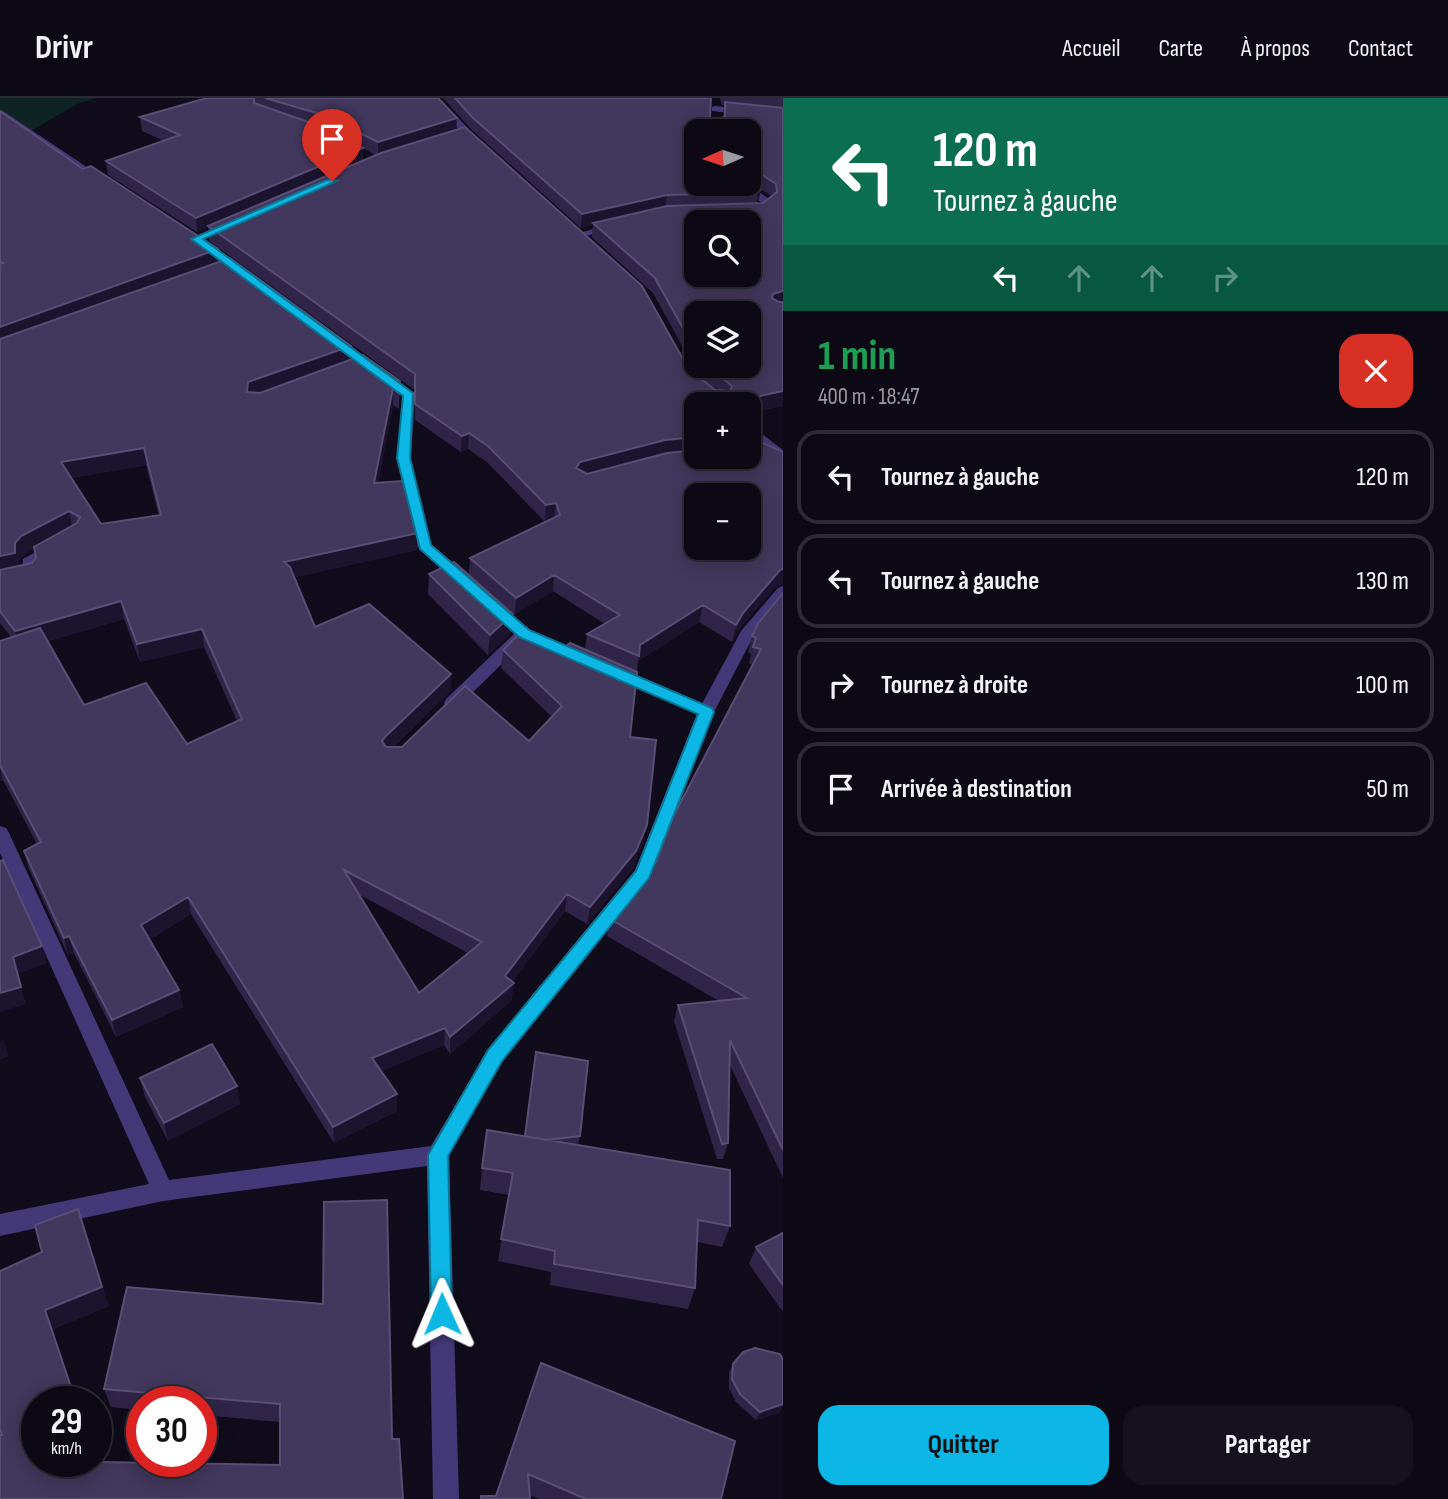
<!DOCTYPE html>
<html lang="fr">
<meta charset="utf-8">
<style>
body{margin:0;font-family:"Sofia Sans Condensed",sans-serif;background:#15121d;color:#f1f3f6;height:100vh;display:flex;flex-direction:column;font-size:26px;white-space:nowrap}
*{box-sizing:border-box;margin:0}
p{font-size:23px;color:#9a9aa0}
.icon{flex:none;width:38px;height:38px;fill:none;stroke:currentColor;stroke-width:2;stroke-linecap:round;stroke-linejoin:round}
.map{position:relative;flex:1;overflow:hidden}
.side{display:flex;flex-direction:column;background:#0c0914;width:665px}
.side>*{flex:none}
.guide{background:#0b6e4f;color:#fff;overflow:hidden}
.needle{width:46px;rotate:267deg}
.tools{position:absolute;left:684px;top:21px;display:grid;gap:14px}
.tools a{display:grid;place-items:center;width:77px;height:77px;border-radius:14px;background:#0c0914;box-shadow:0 4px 18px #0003,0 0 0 2px #2c2a34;font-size:35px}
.speed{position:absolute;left:21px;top:1288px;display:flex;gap:14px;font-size:35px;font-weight:700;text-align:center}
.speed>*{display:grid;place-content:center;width:91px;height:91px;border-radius:50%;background:#0c0914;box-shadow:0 4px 18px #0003,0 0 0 2px #2c2a34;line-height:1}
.speed small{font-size:18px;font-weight:400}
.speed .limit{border:10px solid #d22;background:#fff;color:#111}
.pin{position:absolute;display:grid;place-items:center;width:60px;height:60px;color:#fff;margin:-72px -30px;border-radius:50% 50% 50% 0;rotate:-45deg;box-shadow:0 0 7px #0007}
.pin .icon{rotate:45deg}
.me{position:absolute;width:77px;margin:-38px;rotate:359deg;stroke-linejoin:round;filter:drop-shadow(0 0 5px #0008)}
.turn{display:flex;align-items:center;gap:24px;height:147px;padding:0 35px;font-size:32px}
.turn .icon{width:91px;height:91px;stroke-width:2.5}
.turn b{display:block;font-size:49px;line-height:60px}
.lanes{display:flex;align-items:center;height:66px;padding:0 35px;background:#0003;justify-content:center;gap:35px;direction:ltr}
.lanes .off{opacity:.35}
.round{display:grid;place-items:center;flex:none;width:74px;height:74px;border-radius:21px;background:#15121d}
.summary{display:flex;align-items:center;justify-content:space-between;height:119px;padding:0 35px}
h1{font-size:42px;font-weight:700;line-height:52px;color:#1e9e55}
.button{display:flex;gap:14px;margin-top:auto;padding:14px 35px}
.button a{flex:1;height:80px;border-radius:21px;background:#0cb7e5;color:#111;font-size:28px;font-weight:700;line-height:80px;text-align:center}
.button a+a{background:#15121d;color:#f1f3f6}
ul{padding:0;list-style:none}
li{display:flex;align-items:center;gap:21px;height:94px;margin:0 14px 10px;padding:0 21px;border:4px solid #2c2a34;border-radius:21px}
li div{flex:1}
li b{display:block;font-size:26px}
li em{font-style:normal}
header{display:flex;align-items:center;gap:42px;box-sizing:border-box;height:98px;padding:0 35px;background:#0c0914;border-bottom:2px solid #2c2a34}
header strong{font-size:33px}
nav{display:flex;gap:38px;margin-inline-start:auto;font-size:24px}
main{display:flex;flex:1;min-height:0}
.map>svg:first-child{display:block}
</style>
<header>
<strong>Drivr</strong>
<nav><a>Accueil</a><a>Carte</a><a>À propos</a><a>Contact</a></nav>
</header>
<main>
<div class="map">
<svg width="783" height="1401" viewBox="0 0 783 1401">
<rect width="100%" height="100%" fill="#100c1b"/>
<!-- green -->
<path fill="#0f2325" d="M0,0h97l-20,6 -77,45z"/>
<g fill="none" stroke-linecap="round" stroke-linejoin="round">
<!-- minor -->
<path fill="#433978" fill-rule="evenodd" d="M429,0h10l42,44v4h-6z
M715,8l68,7v6l-71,-8v-4z
M0,12l3,1 106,71 -9,2 -100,-67z
M737,86h11l25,18 -9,12h-15v-4l8,-1 5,-6z
M615,125l5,3 -1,2 -42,10 -5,-3z
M328,236h8l79,61 -4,63 20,86 37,33 2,3 -2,3h-10l-41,-37 -20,-88 6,-62 -75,-56z
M749,326l34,26v11l-34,-26z
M56,443l7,4 -27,19 -1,14 -35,9v-10l22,-5 1,-13z
M783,488v15l-30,36 -39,75 -64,166 -148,184 -53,94 10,343h-26l-6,-333 -264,35 -163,35v-22l149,-30 -149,-331v-27l6,2 3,5 160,347 262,-34 57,-96 147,-180 62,-156 -87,-37 -2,-4 2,-4h12l80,35 39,-73 37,-43z
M494,504l5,2 30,26 21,11 -8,5 -16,-6 -68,67h-12l-2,-4 2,-4 69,-66 -26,-23 -3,-3z"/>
</g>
<!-- wall -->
<path fill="#302549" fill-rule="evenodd" d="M207,0h231l18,32 232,238 26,22 -16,-15 -45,-82 -61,-56 1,-12 -12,3 -109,-98 -29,-32h268l-1,19 2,3 11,-2 1,-13h-2l-2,-7h63v308l-34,7v-9h-53v53l80,129 -37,43 -7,13 -33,-20 -61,39 -8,76 13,105 -10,27 -46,55 -22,-13 -53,71v18l-62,54 -6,-9 -63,26 16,23v17l-63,32 -143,-229 -42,26 30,50 4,17 -67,30 -42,-84 -6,2 -39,-86 -5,-18 13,-7 -34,-64 -3,1v-140l11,-4 -11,-14v-512l219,151 132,84v13l49,22 -1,28 -6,-4 -15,78 40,50 -1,17 -122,27 20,50 136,47 -1,18 -57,55 136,-6 23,-24 -51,-49 2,-18 33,-13 29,10 20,3 2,-16 18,-10 -52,-33 -38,23 -46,-40 1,-16 78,-37 -3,1 -58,-60 -19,-13 -7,3 -46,-32v-30l-206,-149 -1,-14 -11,5 -89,-57 -2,-14 58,-20 -22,-10 -2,-14zM749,33v53h-53zM363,50l12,7 -12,5zM761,91l10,7 -8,7h-5zM696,215l53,53h-53zM146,367l13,51 -58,8 -30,-46zM34,451l2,8 -4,6 -13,3v-6l6,-6zM124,521l16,43 64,-15 33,74 -50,23 -103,-39 -36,-64zM360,797l108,58 -49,40z
M429,476l82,59 -23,22 -60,-61z
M783,495v585l-53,-113 -2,78 -5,16h-6l-43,-138 4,-16 41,-4 -112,-65 3,-17 46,-57 97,-197 -4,-2 2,-9 -3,-2 4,-16z
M140,980l97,8 3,18 -72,37 -23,-44z
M525,1038h55l-2,9 152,81 -8,21 -25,-5 -2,46 -7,21 -138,-24 1,-13 -53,-11 11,-66 -29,-5 2,-22z
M783,1135v79l-34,-48 7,-17z
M0,1173l109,35 -56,23 -16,132 243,4v-43l-79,-7v-13h-59v8l-31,-3 -7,-18 23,-102 265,152 11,60h-403l2,-64z
M783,1262v46l-4,7 -23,7 -20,-18 -7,-14v-15l4,-9z
M541,1265l180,136h-182l-9,-4 -34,1z"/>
<!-- shaded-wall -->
<path fill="#1c142e" d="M457,20l-1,14 -78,24v-14z
M363,50v14l-166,70 -1,-14z
M761,91l-3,14 -2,3 2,-14z
M667,97l-2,14 -72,14v2l-12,3 1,-14z
M218,151l1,15 -219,80v-17z
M783,193v11l-14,11 4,-19z
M351,248v16l-103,47 -1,-17 1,-10z
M393,290v17l-18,95 -1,-17z
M783,293v15l-34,7v-9h-26z
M469,335l-1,16 -7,3 1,-16z
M696,339v15l-118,26 -2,-10 4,-6 85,-22z
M144,350l2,17 -82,14 -3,-17z
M556,405l-2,17 -9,2 1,-17z
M69,413l4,18 -48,25 -6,6v10l-19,5v-19l21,-20z
M418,435l-1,17 -131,29 -2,-17z
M783,471v15l-7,2 -37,43 -7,13 4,-17 7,-12 37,-43z
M554,477l-1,16 -38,23 1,-16z
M121,503l3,18 -105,30 -4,-18z
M703,507l-4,17 -61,39 2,-16z
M513,516l-2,19 -23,22 2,-20z
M202,531l2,18 -64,15 -3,-18z
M451,576l-1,18 -64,61 -4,-12 4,-5z
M0,670l3,12 -3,1z
M647,727l-4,17 -10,27 -46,55 3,-17z
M567,796l-2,17 -59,79 8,-7 -2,17 -62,54v-17l55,-61z
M188,799l3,17 -47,29 -3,-18z
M69,838l5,17 -6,2 -4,-17z
M42,848l5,17 -29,11 8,30 -26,8v-19l13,-36z
M179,892l4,17 -67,30 -4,-17z
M445,930l-1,17 -71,30 -1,-17z
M3,941l6,17 -9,4v-19z
M237,988l3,18 -72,37 -4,-18z
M397,996v17l-63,32 -1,-16z
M78,1111l31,97 -56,23 24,73h-1l-31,-92z
M783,1306v2l-4,7 -23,7 4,-8z"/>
<!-- building -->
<path fill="#42375c" stroke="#594e75" stroke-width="2" fill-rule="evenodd" d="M207,0h47v5l57,20 52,25 -167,70 -90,-57 74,-26 -40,-18z
M265,0h173l19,20 -79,24 -58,-28z
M455,0h256l-1,19 2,3 13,-3v-15l58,6v183l-10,3 -1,4 7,4h4v89l-60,13h-27v6l-4,1 4,2v24l-31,3 -85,22 -4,6 11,6 80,-21 29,-3v7h53v-20l34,15v117l-3,1 -37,43 -7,12 -33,-20 -63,40 -1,11 -52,-22 33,-19 -66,-40 -38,23 -46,-40 90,-43 -4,-12 -10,2 -58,-59 -19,-13 -7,3 -47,-32v-30l-207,-148 173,-73 84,-26 177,159 46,82 27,22 15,1 2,-5 -24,-20h41v-53h-53v39l-41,-74 -62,-55 74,-17 96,-3 14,-11 -1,-8 -24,-16h-3v-37h-53v53h53v-4l12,9 -3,3 -91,3 -85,19 -110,-97zM696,124h53v53h-53zM696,397h53v53h-53z
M0,13l83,58 8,-3 127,83 -218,78v-63l3,-1 -3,-1z
M230,160l121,88 -103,36 -1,10 13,1 103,-38 37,26 -1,12 -6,-5 -19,95 29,-2 15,52 -134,29 6,5 25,60 54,-23 82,70 -65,62 -4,5 4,6h16l63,-61 64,55 33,-35 -59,-56 23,-23 10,10 29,10 5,-4 67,29 -7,65 26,3 -9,85 -11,26 -46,56 -23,-13 -62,82 9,7 -64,54 -5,-9 -73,30 25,36 -64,33 -145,-230 -47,28 38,65 -67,30 -43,-84 -5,2 -40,-87 17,-9 -41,-77v-124l40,-13 44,77 62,-22 41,61 55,-25 -40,-90 -65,15 -16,-43 -106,30 -15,-20v-41l32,-7 4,-6 -2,-10 43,-24 3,-6 -11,-6 -48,25 -6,7v10l-15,3v-217zM144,350l17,67 -60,9 -40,-62zM344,772l138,72 -63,51z
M454,464l59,52 -23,21 -61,-61z
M783,495v557l-53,-110 -2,103 -6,1 -44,-139 69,-7 -137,-79 46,-57 18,-47 87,-166 -8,-2 3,-9 -4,-2 7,-14z
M3,762l39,86 -29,11 8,30 -21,6v-132z
M212,946l25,42 -73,37 -24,-45z
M536,954l52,9 -8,75 -34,4 -21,-4z
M487,1032l243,40v56l-32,-6 -3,68 -141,-24 1,-13 -54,-12 12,-66 -31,-5z
M387,1102l5,239h7l4,60h-403v-64h2l-2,-6v-158l42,-19 -7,-27 43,-16 24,78 -57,23 31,92h-39v59l243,4v-61l-176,-15 23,-102 196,17 1,-102z
M783,1135v52l-27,-38z
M755,1250l25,6 3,6v44l-23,8 -20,-18 -8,-15 1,-15 10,-12z
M541,1265l194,78 -14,58h-135l-58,-25 2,25h-49v-3h15z"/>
<!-- route -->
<path fill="#0cb7e5" stroke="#087795" stroke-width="2" d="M329,81l8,2 -134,58 210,154 -3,65 21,87 98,85 183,78 2,4 -65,166 -147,183 -54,95 4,158 -3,7 -7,3 -8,-3 -3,-7 -3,-159 60,-105 148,-179 62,-157 -179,-77 -99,-88 -23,-91 6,-62 -212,-157z"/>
</svg>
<div class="tools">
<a><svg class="needle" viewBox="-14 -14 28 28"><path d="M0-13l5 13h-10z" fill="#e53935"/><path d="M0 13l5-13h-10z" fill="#9a9aa0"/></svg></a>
<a><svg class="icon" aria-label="search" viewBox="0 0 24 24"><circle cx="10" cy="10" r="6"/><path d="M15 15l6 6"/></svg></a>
<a><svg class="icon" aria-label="layers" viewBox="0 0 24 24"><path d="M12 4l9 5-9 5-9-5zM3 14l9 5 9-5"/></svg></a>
<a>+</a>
<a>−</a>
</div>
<div class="speed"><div>29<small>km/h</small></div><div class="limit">30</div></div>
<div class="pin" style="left:332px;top:83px;background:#d93025"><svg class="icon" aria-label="arrive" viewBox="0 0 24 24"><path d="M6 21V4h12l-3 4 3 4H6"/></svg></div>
<svg class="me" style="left:442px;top:1216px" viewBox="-20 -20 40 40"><path d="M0-17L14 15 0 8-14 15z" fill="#0cb7e5" stroke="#fff" stroke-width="4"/></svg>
</div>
<section class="side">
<div class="guide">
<div class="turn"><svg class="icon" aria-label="left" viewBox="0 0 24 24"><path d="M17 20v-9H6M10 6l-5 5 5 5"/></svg><div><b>120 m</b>Tournez à gauche</div></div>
<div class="lanes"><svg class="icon" aria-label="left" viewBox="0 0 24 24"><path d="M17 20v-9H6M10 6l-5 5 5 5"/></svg><svg class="icon off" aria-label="ahead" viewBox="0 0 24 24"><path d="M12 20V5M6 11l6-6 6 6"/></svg><svg class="icon off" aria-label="ahead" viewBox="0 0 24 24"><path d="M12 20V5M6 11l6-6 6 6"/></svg><svg class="icon off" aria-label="right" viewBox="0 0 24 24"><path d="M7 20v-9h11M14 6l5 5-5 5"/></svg></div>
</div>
<div class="summary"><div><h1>1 min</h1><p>400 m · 18:47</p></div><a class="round" style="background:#d93025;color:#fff"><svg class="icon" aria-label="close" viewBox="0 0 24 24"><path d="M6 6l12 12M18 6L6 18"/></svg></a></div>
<ul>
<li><svg class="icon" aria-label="left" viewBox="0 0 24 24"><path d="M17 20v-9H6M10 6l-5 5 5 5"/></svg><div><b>Tournez à gauche</b></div><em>120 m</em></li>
<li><svg class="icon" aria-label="left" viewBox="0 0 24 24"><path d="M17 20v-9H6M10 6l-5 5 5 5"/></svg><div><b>Tournez à gauche</b></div><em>130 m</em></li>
<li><svg class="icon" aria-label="right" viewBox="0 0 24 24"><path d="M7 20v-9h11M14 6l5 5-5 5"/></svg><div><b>Tournez à droite</b></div><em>100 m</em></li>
<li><svg class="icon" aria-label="arrive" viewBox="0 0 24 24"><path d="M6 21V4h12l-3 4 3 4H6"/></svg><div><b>Arrivée à destination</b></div><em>50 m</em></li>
</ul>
<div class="button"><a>Quitter</a><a>Partager</a></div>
</section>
</main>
